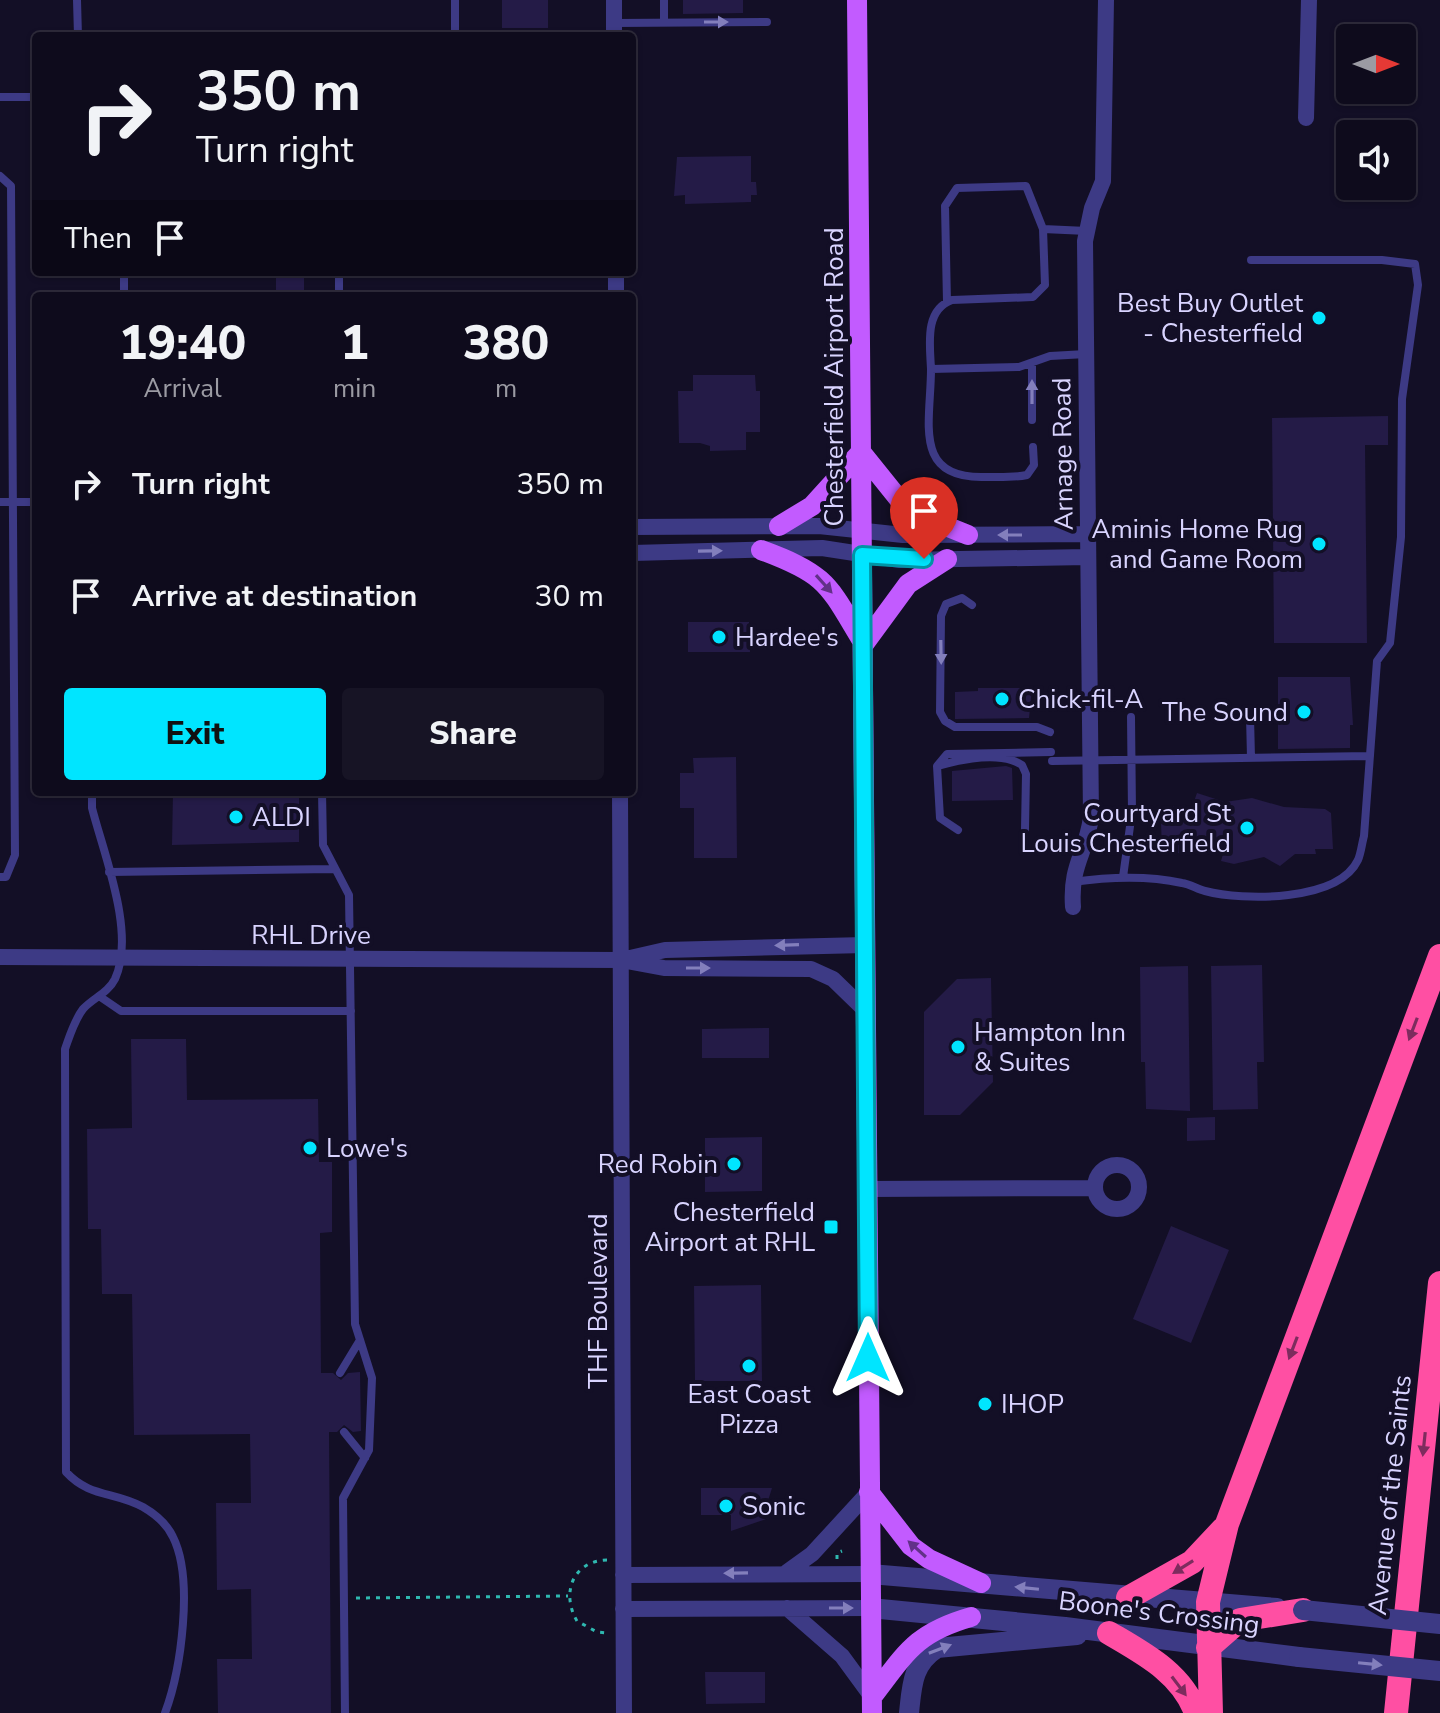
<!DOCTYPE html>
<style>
body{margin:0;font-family:"Nunito Sans",sans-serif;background:#171425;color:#f1f3f6;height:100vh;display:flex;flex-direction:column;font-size:30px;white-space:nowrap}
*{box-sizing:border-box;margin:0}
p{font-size:26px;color:#9b9ba3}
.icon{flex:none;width:44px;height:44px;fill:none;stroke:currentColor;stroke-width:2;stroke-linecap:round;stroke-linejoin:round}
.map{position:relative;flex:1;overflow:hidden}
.sheet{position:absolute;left:32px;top:292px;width:604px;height:504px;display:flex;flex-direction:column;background:#0e0b1c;border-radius:8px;box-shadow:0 2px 6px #0004,0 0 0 2px #2e2b3b}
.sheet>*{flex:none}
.hud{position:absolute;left:32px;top:32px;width:604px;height:244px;border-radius:8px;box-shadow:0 2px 6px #0004,0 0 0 2px #2e2b3b;background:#0e0b1c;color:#f1f3f6;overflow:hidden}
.needle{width:52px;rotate:90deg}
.fabs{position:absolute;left:1336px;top:24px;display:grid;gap:16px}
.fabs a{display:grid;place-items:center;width:80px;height:80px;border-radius:8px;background:#0e0b1c;box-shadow:0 2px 6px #0004,0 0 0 2px #2e2b3b;font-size:40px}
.pin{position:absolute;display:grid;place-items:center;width:68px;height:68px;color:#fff;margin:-82px -34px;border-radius:50% 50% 50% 0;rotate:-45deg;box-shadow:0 0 8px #0007}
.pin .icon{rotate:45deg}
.me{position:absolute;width:88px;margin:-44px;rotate:0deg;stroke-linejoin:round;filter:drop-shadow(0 0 6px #0008)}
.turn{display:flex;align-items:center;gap:28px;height:168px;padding:0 32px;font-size:36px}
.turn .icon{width:104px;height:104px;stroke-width:2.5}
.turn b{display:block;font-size:56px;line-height:68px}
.then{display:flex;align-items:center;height:76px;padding:0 32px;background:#0003;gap:16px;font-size:30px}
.eta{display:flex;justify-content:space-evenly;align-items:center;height:136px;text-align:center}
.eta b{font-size:48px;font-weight:800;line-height:56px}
.cta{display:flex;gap:16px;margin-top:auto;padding:16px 32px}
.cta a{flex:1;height:92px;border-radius:8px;background:#00e5ff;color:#111;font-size:32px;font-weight:800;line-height:92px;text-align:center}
.cta a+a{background:#171425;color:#f1f3f6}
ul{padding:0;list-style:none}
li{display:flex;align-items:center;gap:24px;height:112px;padding:0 32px}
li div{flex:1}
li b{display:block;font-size:30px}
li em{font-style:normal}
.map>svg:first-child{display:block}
</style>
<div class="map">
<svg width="1440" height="1713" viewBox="0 0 1440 1713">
<rect width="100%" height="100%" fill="#130f26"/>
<!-- building -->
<path fill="#241b47" d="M502,0h46v28h-46z
M683,0h60v13l-60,1z
M751,156v26h5l1,13h-6v7l-66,2v-9l-11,1 3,-39z
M276,272h28v24h-28z
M693,375h62l1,16h4v41h-14v18l-36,1v-5l-10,-3h-21l-1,-52h15z
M1388,416v29h-23l2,198h-93l-2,-225z
M688,622h61l1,30h-62z
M1278,677h72l3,48h-3v23l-72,1z
M978,688h54l-3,30 -74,1v-27l23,-1z
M736,757l1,101h-43v-50h-14v-35h14l-1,-15z
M1006,766l6,2 1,32 -61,1v-30z
M173,792h126v50l-127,3z
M1197,793l28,9 27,-4 32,9 41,2 6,4 2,36h-18l1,5h-21l-15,12 -16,-9 -30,7 -13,-3 2,-7h-41l-20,-5 -1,-26h3l1,-12 6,1v-6l21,1z
M1262,965l2,97h-7l1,47 -45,1 -2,-144z
M1188,966l2,145 -44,-2 -1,-47h-4l-1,-95z
M991,978l2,104 -33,33h-36v-103l33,-33z
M769,1028v30h-67v-29z
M131,1039h55l1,61 131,-1 1,63h13v70l-12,1 1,140h12l8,7 7,-7 12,-1 1,59 -8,1 -9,-7 -7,7h-8l2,281h-113l-1,-54h35l-1,-70 -34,1 -1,-87h35l-1,-69 -116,1 -2,-141h-30l-1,-65h-13l-1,-100 45,-1z
M1215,1117v23l-28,1v-23z
M762,1137v54l-57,1v-54z
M1171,1226l58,24 -38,93 -58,-24z
M761,1285l1,96h-67l-1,-95z
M701,1488h71l-5,16 5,13 -41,14v-16h-30z
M705,1672h60v31l-59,1z"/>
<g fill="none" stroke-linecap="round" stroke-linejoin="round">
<!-- path -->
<path stroke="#2fb8b0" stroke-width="3" stroke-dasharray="4 6" stroke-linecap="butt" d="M837,1559v-6l5,-2
M607,1560c-35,1 -46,34 -30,61l20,11 11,1
M356,1598l212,-2"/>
<!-- service -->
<path stroke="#3d3a85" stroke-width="8" d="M77,0l1,36
M455,0v36
M664,22v-22
M615,23l152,-1
M0,97h36
M0,176l11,10 4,669 -9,22h-6
M124,272v24
M339,272v24
M947,302l-2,-96 12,-18 69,-2 17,43
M931,369c-1,-24 -7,-59 21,-69l81,-3 12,-12 -2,-56 44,2
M1032,420v-56
M1033,447l1,18 -7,10c-14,3 -30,2 -44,2 -71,1 -52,-56 -52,-108l88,-2 31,-11 36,-2
M0,502h36
M972,605l-10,-7 -16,6 -5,12 -1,96 5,9 10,6h82l13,5
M1250,716l1,42
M1052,761l318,-5
M938,766c24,-7 63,-15 84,-1l4,9 -1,55
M92,792v16c12,47 44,125 23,171 -7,14 -22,19 -32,30 -9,12 -13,26 -18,40l1,423c24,26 48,19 77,35 12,7 24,17 30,30 21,42 8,133 -8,176
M322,792l1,53 26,50 6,429 17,54 -3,72 -26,48 2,215
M958,830l-18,-12 -3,-52 10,-12 104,-2
M109,872l226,-3
M1123,877l9,-65 -1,-95
M1072,882c36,-5 74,-7 110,1 8,1 15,6 23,8 38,10 133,11 153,-31 3,-7 4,-17 6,-24l13,-175 13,-18 11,-106 1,-138 16,-114 -3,-21 -33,-4h-131
M99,996l22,15h230
M340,1373l20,-33
M344,1432l21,26"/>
<!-- minor -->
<path stroke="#3d3a85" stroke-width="16" d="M614,0v36
M1306,118l3,-118
M616,272v24
M632,527l187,-1 84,9 185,-1
M632,553l190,-5 78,12 188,-3
M620,792l4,921
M1073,907c-3,-43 13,-52 18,-90l-6,-576 7,-33 11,-27 3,-181
M0,957l621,3 43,8 147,1 22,10 33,32
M630,958l35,-8 200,-5
M1095 1187a22 22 0 1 1 44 0a22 22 0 1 1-44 0Z
M867,1189l228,-1
M787,1572l25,-18 57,-62
M623,1575l247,-1
M787,1608l55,48 30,41
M623,1609l247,-1"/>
<!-- tertiary -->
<path stroke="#3d3a85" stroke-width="20" d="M870,1574l407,34
M870,1608l195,19 234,30
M909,1713c3,-28 3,-49 28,-65l140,-13"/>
<!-- primary -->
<path stroke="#c25bff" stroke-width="20" d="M857,0l15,1713
M861,452l41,51 14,11 52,21
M779,526l33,-20 49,-54
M761,550c68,25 67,35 103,94
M864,644l44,-60 39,-25
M869,1492l42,54 18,13 52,24
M872,1697c34,-44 43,-64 99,-80"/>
<!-- motorway -->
<path stroke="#ff4fa3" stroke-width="24" d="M1128,1598l64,-36 31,-33
M1109,1633c34,20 73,40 87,80
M1208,1648l32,-28 63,-10
M1211,1713l-3,-111 19,-78 213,-568
M1396,1713l44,-430"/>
<!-- tertiary-bridge -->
<path stroke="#3d3a85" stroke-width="20" d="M1303,1610l137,14
M1299,1657l141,14"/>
</g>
<!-- one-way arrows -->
<defs><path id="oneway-solid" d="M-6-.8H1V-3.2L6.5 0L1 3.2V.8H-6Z" transform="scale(2)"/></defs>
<g fill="#837fbc">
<use href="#oneway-solid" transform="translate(716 22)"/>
<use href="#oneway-solid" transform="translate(1032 392) rotate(-90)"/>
<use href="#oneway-solid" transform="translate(1010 535) rotate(180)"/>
<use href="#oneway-solid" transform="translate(710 551) rotate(-1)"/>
<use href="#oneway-solid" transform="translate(941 652) rotate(89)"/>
<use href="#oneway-solid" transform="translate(787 945) rotate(178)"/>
<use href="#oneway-solid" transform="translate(698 968)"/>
<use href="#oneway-solid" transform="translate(736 1573) rotate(179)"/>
<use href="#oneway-solid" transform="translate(1027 1588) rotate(-174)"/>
<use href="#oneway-solid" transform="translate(841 1608)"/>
<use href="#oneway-solid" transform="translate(940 1649) rotate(-21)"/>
<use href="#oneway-solid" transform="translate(1370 1664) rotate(6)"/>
</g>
<g fill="#623188">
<use href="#oneway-solid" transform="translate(824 584) rotate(48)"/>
<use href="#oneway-solid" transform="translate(917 1549) rotate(-138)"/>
</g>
<g fill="#7d2c5e">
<use href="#oneway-solid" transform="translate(1413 1029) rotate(111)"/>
<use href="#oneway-solid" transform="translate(1293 1348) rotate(111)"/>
<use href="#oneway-solid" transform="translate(1424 1444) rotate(96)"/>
<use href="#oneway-solid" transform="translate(1183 1567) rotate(148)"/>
<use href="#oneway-solid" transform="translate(1179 1686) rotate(53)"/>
</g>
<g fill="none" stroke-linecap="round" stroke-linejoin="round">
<!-- route casing -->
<g stroke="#0095a6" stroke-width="20">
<path id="route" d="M868,1358l-6,-803 62,4"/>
</g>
<!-- route -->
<use href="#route" stroke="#00e5ff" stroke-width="14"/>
</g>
<!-- markers -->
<g fill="#00e5ff" stroke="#130f26" stroke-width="3">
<circle cx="1319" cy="318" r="8"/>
<circle cx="1319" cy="544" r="8"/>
<circle cx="719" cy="637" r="8"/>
<circle cx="1002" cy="699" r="8"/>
<circle cx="1304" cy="712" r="8"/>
<circle cx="236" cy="817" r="8"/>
<circle cx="1247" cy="828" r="8"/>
<circle cx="958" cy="1047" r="8"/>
<circle cx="310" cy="1148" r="8"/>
<circle cx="734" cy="1164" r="8"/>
<rect x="823" y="1219" width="16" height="16" rx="4"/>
<circle cx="749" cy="1366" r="8"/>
<circle cx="985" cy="1404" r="8"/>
<circle cx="726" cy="1506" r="8"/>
</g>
<g text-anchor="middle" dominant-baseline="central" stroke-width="8" stroke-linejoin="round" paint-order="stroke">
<!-- poi labels -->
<g font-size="26" fill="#d9d4ff" stroke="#130f26" text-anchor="start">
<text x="1303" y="303" text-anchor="end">Best Buy Outlet<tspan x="1303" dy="30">- Chesterfield</tspan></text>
<text x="1303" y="529" text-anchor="end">Aminis Home Rug<tspan x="1303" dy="30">and Game Room</tspan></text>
<text x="735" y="637">Hardee's</text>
<text x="1018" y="699">Chick-fil-A</text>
<text x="1288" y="712" text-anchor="end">The Sound</text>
<text x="1231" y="813" text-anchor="end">Courtyard St<tspan x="1231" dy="30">Louis Chesterfield</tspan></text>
<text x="252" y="817">ALDI</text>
<text x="974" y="1032">Hampton Inn<tspan x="974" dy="30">&amp; Suites</tspan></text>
<text x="326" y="1148">Lowe's</text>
<text x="718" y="1164" text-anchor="end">Red Robin</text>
<text x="815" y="1212" text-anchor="end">Chesterfield<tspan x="815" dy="30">Airport at RHL</tspan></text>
<text x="749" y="1394" text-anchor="middle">East Coast<tspan x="749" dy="30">Pizza</tspan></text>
<text x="1001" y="1404">IHOP</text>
<text x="742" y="1506">Sonic</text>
</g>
<!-- street labels -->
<g font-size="26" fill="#d9d4ff" stroke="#130f26">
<text transform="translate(834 377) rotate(-90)">Chesterfield Airport Road</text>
<text transform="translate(1063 454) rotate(-91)">Arnage Road</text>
<text x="311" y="935">RHL Drive</text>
<text transform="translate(598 1301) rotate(-90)">THF Boulevard</text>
<text transform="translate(1390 1495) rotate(-84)">Avenue of the Saints</text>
<text transform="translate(1159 1613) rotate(7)">Boone's Crossing</text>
</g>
</g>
</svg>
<div class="fabs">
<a><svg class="needle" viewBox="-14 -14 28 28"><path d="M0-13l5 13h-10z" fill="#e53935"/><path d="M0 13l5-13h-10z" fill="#9b9ba3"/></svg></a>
<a><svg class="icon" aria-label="sound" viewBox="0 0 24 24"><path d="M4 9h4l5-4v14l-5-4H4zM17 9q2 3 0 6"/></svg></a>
</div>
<div class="pin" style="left:924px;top:559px;background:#d93025"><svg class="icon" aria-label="arrive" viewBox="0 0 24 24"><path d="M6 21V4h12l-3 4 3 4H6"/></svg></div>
<svg class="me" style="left:868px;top:1358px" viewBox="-20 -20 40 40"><path d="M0-17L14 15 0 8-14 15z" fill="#00e5ff" stroke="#fff" stroke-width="4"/></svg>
<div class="hud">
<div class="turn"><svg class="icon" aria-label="right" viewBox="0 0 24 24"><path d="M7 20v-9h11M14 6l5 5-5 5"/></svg><div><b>350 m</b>Turn right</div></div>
<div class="then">Then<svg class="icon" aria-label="arrive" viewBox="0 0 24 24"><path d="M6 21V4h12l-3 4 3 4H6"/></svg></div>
</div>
<section class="sheet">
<div class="eta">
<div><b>19:40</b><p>Arrival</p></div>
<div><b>1</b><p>min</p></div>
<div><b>380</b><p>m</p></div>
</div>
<ul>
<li><svg class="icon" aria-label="right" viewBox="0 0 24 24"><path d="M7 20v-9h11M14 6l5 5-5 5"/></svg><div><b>Turn right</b></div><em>350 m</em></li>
<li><svg class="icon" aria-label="arrive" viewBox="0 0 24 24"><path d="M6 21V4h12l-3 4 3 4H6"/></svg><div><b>Arrive at destination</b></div><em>30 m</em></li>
</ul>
<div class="cta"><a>Exit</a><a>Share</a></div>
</section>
</div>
